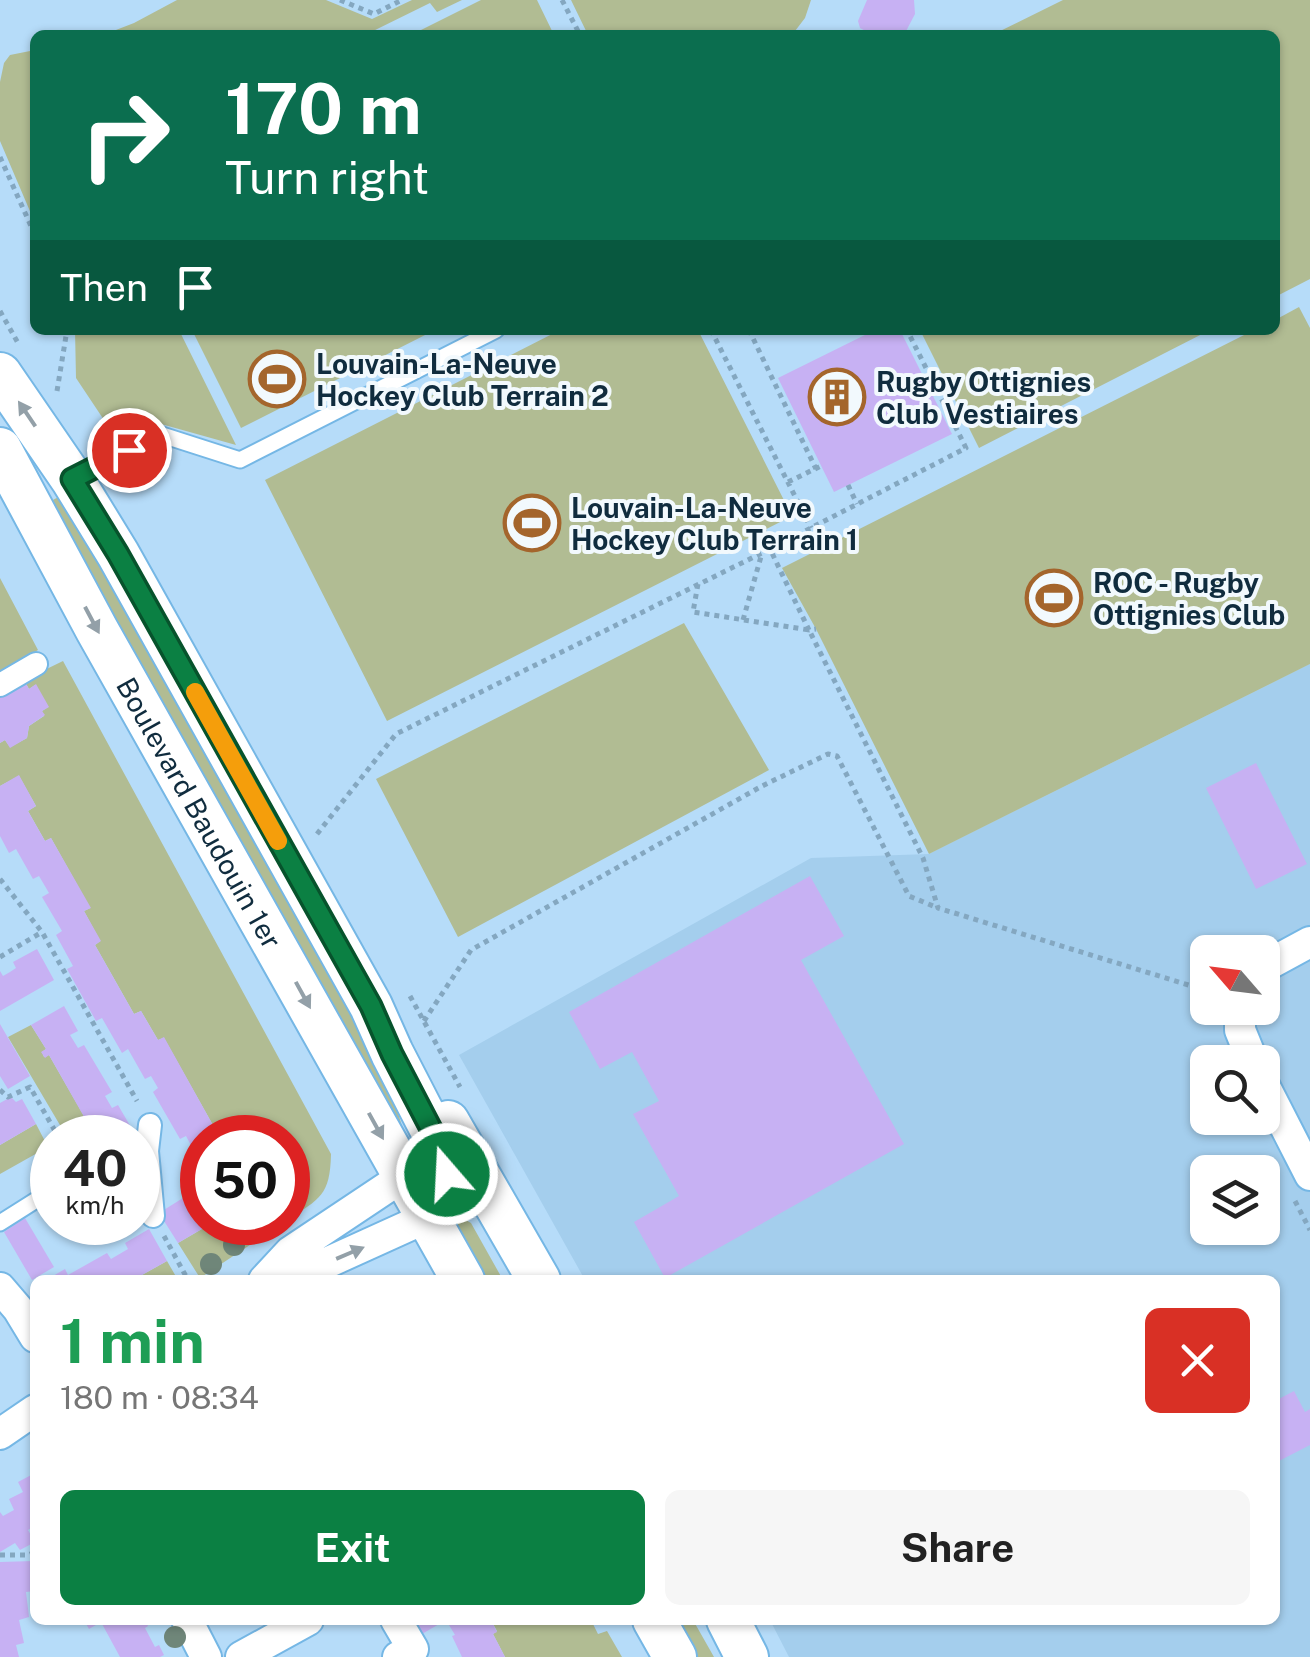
<!DOCTYPE html>
<meta charset="utf-8">
<style>
body{margin:0;font-family:"Public Sans",sans-serif;background:#f6f6f6;color:#222;height:100vh;display:flex;flex-direction:column;font-size:38px;white-space:nowrap}
*{box-sizing:border-box;margin:0}
p{font-size:32px;color:#767676}
.icon{flex:none;width:55px;height:55px;fill:none;stroke:currentColor;stroke-width:2;stroke-linecap:round;stroke-linejoin:round}
.map{position:relative;flex:1;overflow:hidden}
.details{position:absolute;left:30px;top:1275px;width:1250px;height:350px;display:flex;flex-direction:column;background:#fff;border-radius:15px;box-shadow:0 2px 8px #0004}
.details>*{flex:none}
.top-card{position:absolute;left:30px;top:30px;width:1250px;height:305px;border-radius:15px;box-shadow:0 2px 8px #0004;background:#0b6e4f;color:#fff;overflow:hidden}
.needle{width:65px;rotate:298deg}
.fabs{position:absolute;left:1190px;top:935px;display:grid;gap:20px}
.fabs a{display:grid;place-items:center;width:90px;height:90px;border-radius:15px;background:#fff;box-shadow:0 2px 8px #0004;font-size:50px}
.speed{position:absolute;left:30px;top:1115px;display:flex;gap:20px;font-size:50px;font-weight:700;text-align:center}
.speed>*{display:grid;place-content:center;width:130px;height:130px;border-radius:50%;background:#fff;box-shadow:0 2px 8px #0004;line-height:1}
.speed small{font-size:25px;font-weight:400}
.speed .limit{border:15px solid #d22;background:#fff;color:#111}
.pin{position:absolute;display:grid;place-items:center;width:85px;height:85px;color:#fff;margin:-42px;border:5px solid #fff;border-radius:50%;box-shadow:0 2px 10px #0007}
.me{position:absolute;width:110px;margin:-55px;rotate:341deg;stroke-linejoin:round;filter:drop-shadow(0 0 8px #0008)}
.turn{display:flex;align-items:center;gap:35px;height:210px;padding:0 30px;font-size:45px}
.turn .icon{width:130px;height:130px;stroke-width:2.5}
.turn b{display:block;font-size:70px;line-height:85px}
.then{display:flex;align-items:center;height:95px;padding:0 30px;background:#0003;gap:20px;font-size:38px}
.round{display:grid;place-items:center;flex:none;width:105px;height:105px;border-radius:15px;background:#f6f6f6}
.summary{display:flex;align-items:center;justify-content:space-between;height:170px;padding:0 30px}
h1{font-size:60px;font-weight:700;line-height:75px;color:#1e9e55}
.button{display:flex;gap:20px;margin-top:auto;padding:20px 30px}
.button a{flex:1;height:115px;border-radius:15px;background:#0b8043;color:#fff;font-size:40px;font-weight:700;line-height:115px;text-align:center}
.button a+a{background:#f6f6f6;color:#222}
.map>svg:first-child{display:block}
</style>
<div class="map">
<svg width="1310" height="1657" viewBox="0 0 1310 1657">
<rect width="100%" height="100%" fill="#b6dcf9"/>
<!-- built -->
<path fill="#a4ceed" fill-rule="evenodd" d="M1310,664v993h-521l-19,-37h505v-340h-690l-126,-225 352,-197 118,-4zM1208,952h54v56h-54zM1208,1062h54v56h-54zM1208,1172h54v56h-54z"/>
<!-- green -->
<path fill="#b1bc93" d="M177,0h149l46,19 40,-19h50l-25,12 -7,-9 -65,32h-262l31,-12z
M481,0h56l17,35h-143z
M571,0h240l-6,18 -13,17h-204z
M1063,0h247v279l-35,18v-262h-283z
M35,50v173l-35,-82v-59l4,-19 6,-8z
M1299,307l11,21v336l-381,190 -113,-225 -34,-61 472,-238h21v-10z
M75,330h104l57,115 -75,-21 -41,20 -44,-66z
M192,330h243l-194,98z
M560,330h138l94,186 -405,205 -122,-241z
M920,330h290l-231,118z
M64,494l319,566 20,70 -2,6 -361,-629z
M0,578l38,72 -38,22z
M684,623l85,147 -311,167 -82,-158z
M63,661l268,493c-1,42 -11,44 -43,66v-82l-59,-1 -8,-13 -7,3 -50,-89 -6,2 -17,-29 -7,3 -39,-69 5,-4 -16,-30 6,-3 -39,-70 -6,3 -17,-30 8,-5 -17,-30 -19,10v-43l5,-3 5,7 17,-9 2,-12 15,-10 -2,-5 6,-4 -13,-22 -6,4 -5,-9z
M31,1025l15,24 -4,3 2,5 5,-2 47,82h-29l-59,-100z
M36,1124l12,23 -48,27v-29z
M464,1219l7,4 32,57h-29l-23,-53 6,-7z
M230,1223h53l-83,55 -22,-35 29,-17 5,7z
M167,1261l11,19h-45z
M491,1620h100l7,14 9,-3 15,26h-117l-12,-23 4,-3z
M667,1620h26l21,37h-26z"/>
<!-- building -->
<path fill="#c7b1f3" d="M867,0h47l1,14 -11,21h-31l-13,-7 -2,-7z
M875,330h25l52,104 -118,58 -56,-114z
M24,680l5,9 7,-5 13,23 -7,4 3,4 -16,11 -2,12 -17,10 -5,-8 -5,3v-49z
M1256,763l51,101 -51,25 -50,-101z
M19,775l17,31 -8,5 17,30 6,-3 40,70 -7,3 17,30 -6,4 39,69 7,-3 17,29 6,-3 50,90 7,-4 8,15h-27v28l-16,-30 -6,3 -27,-47 5,-4 -7,-12 -6,3 -17,-30 -6,4 -20,-35 -6,3 -29,-52 6,-3 -17,-31 6,-4 -20,-34 7,-4 -10,-17 -6,3 -17,-30 -7,4 -9,-17v-50z
M810,876l34,60 -43,24 103,184 -239,134 -31,-56 45,-26 -46,-82 26,-13 -27,-49 -32,17 -31,-57z
M37,949l17,31 -54,31v-40l3,5 7,-4 6,-4 -3,-6z
M64,1006l14,25 -8,4 8,13 6,-3 28,47 -7,4 7,12 6,-3 14,24 -15,9h-21l-47,-83 -4,3 -4,-6 5,-3 -15,-24z
M0,1024l30,52 -22,13 -8,-13z
M11,1097l5,5 6,-3 14,25 -36,21v-42z
M202,1196v26h28l-19,12 -4,-8 -29,17 -19,-30 24,-15 5,7z
M138,1207l8,14 -23,13 -7,-12h22z
M25,1218l29,49 -22,13 -28,-48z
M149,1229l18,32 -34,19h-87l19,-11 3,6 39,-22 4,6 17,-10 -3,-6z
M1294,1391l11,21 5,-3v36l-35,18v-62z
M35,1464v62l-7,4 7,12 -15,8 -5,-7 -15,9v-40l3,4 11,-6 -5,-11 14,-7 -5,-10 17,-9 -5,-7z
M34,1561l1,30 -9,1 3,25 -10,3 5,23 -8,2 3,12h-19v-95z
M84,1620h61l3,6 -3,2 10,19 4,-2 5,10 -4,2h-40l-19,-35 -12,7z
M414,1620h77l6,12 -4,2 12,23h-43l-10,-21 3,-1 -9,-15 -24,14z"/>
<g fill="none" stroke-linecap="round" stroke-linejoin="round">
<!-- service casing -->
<g stroke="#75b7e5" stroke-width="19">
<path id="service" d="M75,477l84,-43 81,26 256,-130
M0,1223l52,-33"/>
</g>
<!-- pedestrian casing -->
<g stroke="#75b7e5" stroke-width="26">
<path id="pedestrian" d="M0,685l36,-21
M138,1151h9l6,65
M147,1151l3,-26"/>
</g>
<!-- minor casing -->
<g stroke="#75b7e5" stroke-width="34">
<path id="minor" d="M1262,968l48,-26
M1240,1008v22l13,32
M1262,1081l48,94
M264,1280l26,-28 114,-76
M269,1280l62,-19 97,-44
M0,1288l18,21 17,28
M0,1434l35,-24
M187,1620l19,37
M396,1620l17,29 -15,8
M241,1657l67,-37"/>
</g>
<!-- secondary casing -->
<g stroke="#75b7e5" stroke-width="46">
<g id="secondary">
<path d="M0,374l72,105 46,75 253,452 21,47 49,95 8,38 -11,20 -10,11"/>
<path id="s1" d="M0,449l97,181 366,650"/>
<path d="M448,1122l91,158"/>
<path d="M654,1620l21,37"/>
<path d="M728,1620l19,37"/>
</g>
</g>
<!-- path -->
<path stroke="#84a7c0" stroke-width="5" stroke-dasharray="5 5" stroke-linecap="butt" d="M340,0l34,14 28,-14
M562,0l18,35
M811,35l5,-4
M0,157l35,78
M0,311l18,32
M711,330l100,198
M749,330l67,139
M57,391l10,-61
M788,482l33,-16
M848,485l9,19
M764,530l6,19 196,-101 -59,-118
M698,584l-5,28 116,18 114,228 15,50 270,83
M743,620l19,-67
M317,834l79,-100 374,-185 39,81 7,-1
M0,879l42,53 95,169
M0,957l42,-25
M410,996l50,91
M424,1021l47,-71 291,-164 66,-32 9,2 72,140 29,12
M0,1090l8,7 22,-10 29,51
M1295,1201l15,29
M164,1236l24,44
M0,1555h28l7,-3"/>
<!-- service -->
<use href="#service" stroke="#fff" stroke-width="15"/>
<!-- pedestrian -->
<use href="#pedestrian" stroke="#fff" stroke-width="22"/>
<!-- minor -->
<use href="#minor" stroke="#fff" stroke-width="30"/>
<!-- secondary -->
<use href="#secondary" stroke="#fff" stroke-width="42"/>
</g>
<!-- trees -->
<g fill="#6f8679">
<circle cx="234" cy="1245" r="11"/>
<circle cx="211" cy="1264" r="11"/>
<circle cx="175" cy="1637" r="11"/>
</g>
<!-- one-way arrows -->
<defs><path id="oneway-solid" d="M-6-.8H1V-3.2L6.5 0L1 3.2V.8H-6Z" transform="scale(2.5)"/></defs>
<g fill="#93a0a8">
<use href="#oneway-solid" transform="translate(27 414) rotate(-124)"/>
<use href="#oneway-solid" transform="translate(92 620) rotate(62)"/>
<use href="#oneway-solid" transform="translate(303 995) rotate(61)"/>
<use href="#oneway-solid" transform="translate(376 1126) rotate(61)"/>
<use href="#oneway-solid" transform="translate(350 1253) rotate(-23)"/>
</g>
<g fill="none" stroke-linecap="round" stroke-linejoin="round">
<!-- route casing -->
<g stroke="#07532c" stroke-width="25">
<path id="route" d="M129,450l-57,29 46,75 253,452 21,48 49,94 6,26"/>
</g>
<!-- route -->
<use href="#route" stroke="#0b8043" stroke-width="18"/>
<!-- slow -->
<path stroke="#f59e0b" stroke-width="18" d="M195,692l83,149"/>
</g>
<!-- icons -->
<defs>
<g id="stadium-ring" transform="scale(2.875)"><circle r="9.5" fill="#f2f9fd" stroke="#a4652c" stroke-width="1.5"/><path d="M0-5a6.5 5 0 1 0 0 10a6.5 5 0 1 0 0-10ZM-3.5-1.8h7v3.6h-7Z" fill="#a4652c"/></g>
<g id="building-ring" transform="scale(2.875)"><circle r="9.5" fill="#f2f9fd" stroke="#a4652c" stroke-width="1.5"/><path d="M-4-6H4V6H1V3H-1V6H-4ZM-2.5-4.3h1.7v1.8h-1.7ZM.8-4.3h1.7v1.8H.8ZM-2.5-1h1.7V.8h-1.7ZM.8-1h1.7V.8H.8Z" fill="#a4652c"/></g>
</defs>
<g fill-rule="evenodd">
<use href="#stadium-ring" x="277" y="379"/>
<use href="#building-ring" x="837" y="397"/>
<use href="#stadium-ring" x="532" y="523"/>
<use href="#stadium-ring" x="1054" y="598"/>
</g>
<g text-anchor="middle" dominant-baseline="central" stroke-width="8" stroke-linejoin="round" paint-order="stroke">
<!-- poi labels -->
<g font-size="28" font-weight="bold" fill="#102c3e" stroke="#f2f9fd" text-anchor="start">
<text x="316" y="363">Louvain-La-Neuve<tspan x="316" dy="32">Hockey Club Terrain 2</tspan></text>
<text x="876" y="381">Rugby Ottignies<tspan x="876" dy="32">Club Vestiaires</tspan></text>
<text x="571" y="507">Louvain-La-Neuve<tspan x="571" dy="32">Hockey Club Terrain 1</tspan></text>
<text x="1093" y="582">ROC - Rugby<tspan x="1093" dy="32">Ottignies Club</tspan></text>
</g>
<!-- street labels -->
<g font-size="28" fill="#102c3e" stroke="#f2f9fd">
<text stroke="none"><textPath href="#s1" startOffset="415">Boulevard Baudouin 1er</textPath></text>
</g>
</g>
</svg>
<div class="fabs">
<a><svg class="needle" viewBox="-14 -14 28 28"><path d="M0-13l5 13h-10z" fill="#e53935"/><path d="M0 13l5-13h-10z" fill="#767676"/></svg></a>
<a><svg class="icon" aria-label="search" viewBox="0 0 24 24"><circle cx="10" cy="10" r="6"/><path d="M15 15l6 6"/></svg></a>
<a><svg class="icon" aria-label="layers" viewBox="0 0 24 24"><path d="M12 4l9 5-9 5-9-5zM3 14l9 5 9-5"/></svg></a>
</div>
<div class="speed"><div>40<small>km/h</small></div><div class="limit">50</div></div>
<div class="pin" style="left:129px;top:450px;background:#d93025"><svg class="icon" aria-label="arrive" viewBox="0 0 24 24"><path d="M6 21V4h12l-3 4 3 4H6"/></svg></div>
<svg class="me" style="left:447px;top:1174px" viewBox="-20 -20 40 40"><circle r="17" fill="#0b8043" stroke="#fff" stroke-width="3"/><path d="M0-11L8 9 0 5-8 9z" fill="#fff"/></svg>
<div class="top-card">
<div class="turn"><svg class="icon" aria-label="right" viewBox="0 0 24 24"><path d="M7 20v-9h11M14 6l5 5-5 5"/></svg><div><b>170 m</b>Turn right</div></div>
<div class="then">Then<svg class="icon" aria-label="arrive" viewBox="0 0 24 24"><path d="M6 21V4h12l-3 4 3 4H6"/></svg></div>
</div>
<section class="details">
<div class="summary"><div><h1>1 min</h1><p>180 m · 08:34</p></div><a class="round" style="background:#d93025;color:#fff"><svg class="icon" aria-label="close" viewBox="0 0 24 24"><path d="M6 6l12 12M18 6L6 18"/></svg></a></div>
<div class="button"><a>Exit</a><a>Share</a></div>
</section>
</div>
